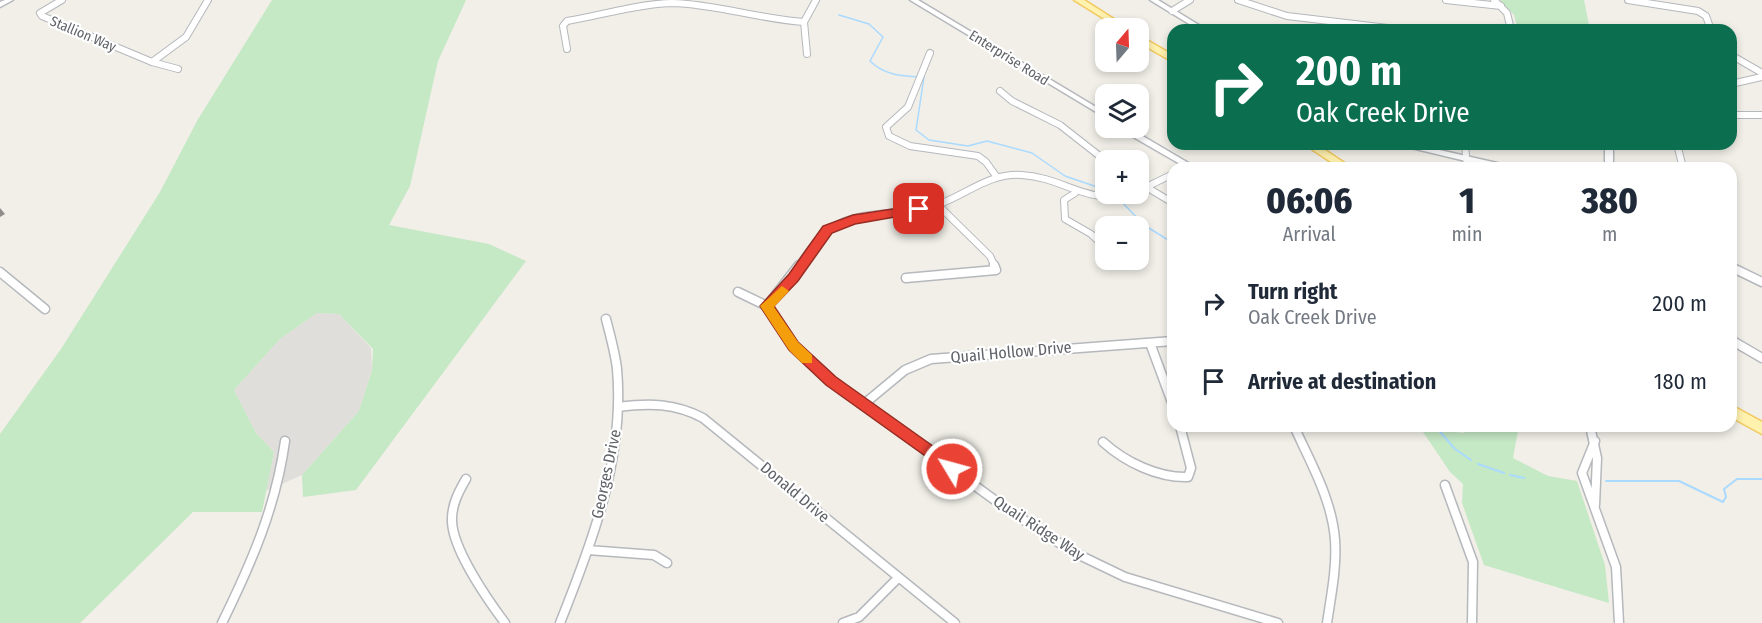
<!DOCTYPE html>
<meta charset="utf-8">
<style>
body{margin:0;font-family:"Fira Sans Condensed",sans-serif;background:#f6f6f7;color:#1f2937;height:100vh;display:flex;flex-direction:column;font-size:22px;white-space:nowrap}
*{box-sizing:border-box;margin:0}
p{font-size:20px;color:#747a83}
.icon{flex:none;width:33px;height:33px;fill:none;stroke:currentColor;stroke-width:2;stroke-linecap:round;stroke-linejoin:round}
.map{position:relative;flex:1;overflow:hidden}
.side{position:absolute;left:1167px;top:162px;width:570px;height:270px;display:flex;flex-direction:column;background:#fff;border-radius:18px;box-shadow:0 3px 9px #0003}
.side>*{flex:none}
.top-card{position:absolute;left:1167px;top:24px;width:570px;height:126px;border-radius:18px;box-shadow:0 3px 9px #0003;background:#0b6e4f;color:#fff;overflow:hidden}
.needle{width:39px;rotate:19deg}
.tools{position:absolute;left:1095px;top:18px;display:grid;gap:12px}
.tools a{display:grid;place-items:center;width:54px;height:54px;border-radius:12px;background:#fff;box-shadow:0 3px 9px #0003;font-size:30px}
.pin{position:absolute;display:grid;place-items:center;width:51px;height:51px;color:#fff;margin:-26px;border-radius:12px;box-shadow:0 3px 9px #0006}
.me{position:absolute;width:66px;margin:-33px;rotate:307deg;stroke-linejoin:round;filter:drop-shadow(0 0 4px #0008)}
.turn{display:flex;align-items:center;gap:21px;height:126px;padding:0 30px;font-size:27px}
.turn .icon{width:78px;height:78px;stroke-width:2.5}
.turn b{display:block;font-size:42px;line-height:51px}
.eta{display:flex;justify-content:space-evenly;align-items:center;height:102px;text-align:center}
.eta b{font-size:36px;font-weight:800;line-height:42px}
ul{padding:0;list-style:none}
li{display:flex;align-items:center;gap:18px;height:78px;padding:0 30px}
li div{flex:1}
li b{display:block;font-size:22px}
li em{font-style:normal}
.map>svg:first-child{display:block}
</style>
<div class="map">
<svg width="1762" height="623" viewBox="0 0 1762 623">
<rect width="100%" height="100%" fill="#f1efe8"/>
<!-- industrial -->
<path fill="#e0deda" d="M317,313l22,1 32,34 1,22 -13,41 -57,64 -36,16 8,-39 -18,-19 -22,-43 46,-51z"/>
<!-- green -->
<path fill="#c5e8c5" d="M272,0h194l-28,61 -28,125 -21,39 100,19 37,17 -170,229 -53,7 -1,-22 57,-64 13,-41 1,-21 -34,-35 -22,-1 -37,26 -46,51 22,43 18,19 -12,60h-69l-113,111h-80v-189l61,-85 99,-157 37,-71z
M1500,0h84l6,30h-72l-4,-15z
M1419,426h33l4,6 7,1c15,-11 39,-9 55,-2l-5,27 35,18 29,5 28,84 4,38 -125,-38 -22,-62 1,-19 -13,-12z"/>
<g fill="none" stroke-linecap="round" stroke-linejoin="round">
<!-- stream-far1 -->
<path stroke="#aadaff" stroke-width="1.5" d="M839,15l30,9 14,13 -13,24c15,15 33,15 54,16l-8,53 13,10 39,6 19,-5 45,12 33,23 41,14
M1118,198l26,27 29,18"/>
<!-- stream -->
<path stroke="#aadaff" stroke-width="2" d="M1435,426l20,23 16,11
M1478,464l26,9
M1510,475l14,3
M1606,481h73l44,21 3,-5 -2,-8 13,-10h25"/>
<!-- minor-far1 casing -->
<g stroke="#b5b8bc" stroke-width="8">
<path id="minor-far1" d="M62,0l-22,13 2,3 110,46 26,7
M1238,0l49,16 118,14
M1446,0l55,6
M1494,0l13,13 4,17
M1628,0l70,11 8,5 5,14
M1172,11l18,-11
M567,49l-4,-23 4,-5c31,-5 75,-18 105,-18 44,1 87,16 132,19
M930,53l-22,54 -22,20 3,9 21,10 68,10 8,6 10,14
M807,54l-3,-32 12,-22
M1731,55l31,18
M152,62l34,-25 22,-37
M1731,84l31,-7
M1000,91l12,10 48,24 46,36
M1731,115h31
M1465,144l2,24
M1677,144l6,24
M1138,182l35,21
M1138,191l35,-17
M1075,193l-11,7 1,19 26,15 15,14
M938,205l52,51 5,11
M798,267c11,-17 22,-34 40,-43 31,-15 68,-8 99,-19 31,-11 51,-32 85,-30 44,3 62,30 111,19"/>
</g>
<!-- minor casing -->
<g stroke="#b5b8bc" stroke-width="11">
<path id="minor" d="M799,265l-32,41 26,40 38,35 176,128 66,43 52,25 153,46
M1731,267l31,15
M0,272l45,37
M906,278l90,-8 -2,-5
M738,292l29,14
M1731,340l31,18
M1150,343l23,62
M864,404l41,-34 26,-11 242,-18
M618,407c31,-4 57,-4 85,11l252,205
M1294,426c16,36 38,73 41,114 2,27 -4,56 -8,83
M1590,426l7,32 -2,47
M1595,441l-13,32 34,94 3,56
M1103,442c22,20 55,36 85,35l3,-9 -11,-42
M466,479c-7,12 -14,25 -14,40 -1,28 36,81 53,104
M1445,485l28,77 -1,61
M588,550l66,5 13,8
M222,623c29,-59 54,-116 63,-182
M560,623c32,-80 65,-166 57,-254 -2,-17 -7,-34 -11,-50
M843,623l16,-6 39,-39"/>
</g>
<!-- tertiary casing -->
<g stroke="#b5b8bc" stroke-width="3">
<path id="tertiary" d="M5,0h8l-13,7v-5z
M910,0h8l188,113v5z
M1150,0h8l49,30h-8z
M1121,128h8l68,40h-10l-66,-38z
M1399,144h14l93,21 4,3h-15l-92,-22z
M1605,144h8v24h-8z"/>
</g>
<!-- primary casing -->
<g stroke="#f2c960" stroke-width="3">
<path id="primary" d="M1074,0h10l44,28h-9z
M1138,35l35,20v7l-35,-20z
M1304,144h12l36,24h-12z
M1731,405l31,17v12l-31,-17z"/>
</g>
<!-- minor-far1 -->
<use href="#minor-far1" stroke="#fff" stroke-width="6"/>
<!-- minor -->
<use href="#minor" stroke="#fff" stroke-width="8"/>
<!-- tertiary -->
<use href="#tertiary" fill="#fff" fill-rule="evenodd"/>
<!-- primary -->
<use href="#primary" fill="#fff2af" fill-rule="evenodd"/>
</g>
<!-- shaded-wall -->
<path fill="#8f8d8a" d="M0,208l5,6 -5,3z"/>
<!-- route -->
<path fill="#ea4335" stroke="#982c22" stroke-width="1.5" d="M919,205l6,4 -2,3 -68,12 -23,9 -34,48 -24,25 24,36 38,35 122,87 2,5 -8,6 -126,-90 -37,-35 -29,-44 29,-32 34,-48 30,-11z"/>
<!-- slow -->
<path fill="#f59e0b" d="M782,286l7,5 -15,16 24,35 14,13v8h-10l-13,-13 -29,-44z"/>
<g text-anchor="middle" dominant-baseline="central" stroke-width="4.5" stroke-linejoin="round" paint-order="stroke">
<!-- far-street labels -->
<g font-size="14" fill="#5f6368" stroke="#fff">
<text transform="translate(83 34) rotate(23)">Stallion Way</text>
<text transform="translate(1009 58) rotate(32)">Enterprise Road</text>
</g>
<!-- street labels -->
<g font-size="16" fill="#5f6368" stroke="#fff">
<text transform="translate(1011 352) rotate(-5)">Quail Hollow Drive</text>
<text transform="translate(606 474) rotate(-78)">Georges Drive</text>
<text transform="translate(795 492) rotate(40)">Donald Drive</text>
<text transform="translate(1039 528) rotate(33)">Quail Ridge Way</text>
</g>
</g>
</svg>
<div class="tools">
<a><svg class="needle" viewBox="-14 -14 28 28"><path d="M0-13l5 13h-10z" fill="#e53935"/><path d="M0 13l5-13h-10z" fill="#747a83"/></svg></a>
<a><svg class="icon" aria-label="layers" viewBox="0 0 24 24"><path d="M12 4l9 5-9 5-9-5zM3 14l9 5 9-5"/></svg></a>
<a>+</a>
<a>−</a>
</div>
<div class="pin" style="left:919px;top:209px;background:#d93025"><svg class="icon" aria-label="arrive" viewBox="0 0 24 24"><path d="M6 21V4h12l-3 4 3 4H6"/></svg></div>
<svg class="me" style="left:952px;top:469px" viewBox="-20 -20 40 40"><circle r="17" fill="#ea4335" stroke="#fff" stroke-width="3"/><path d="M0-11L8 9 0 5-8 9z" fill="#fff"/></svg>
<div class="top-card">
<div class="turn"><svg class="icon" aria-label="right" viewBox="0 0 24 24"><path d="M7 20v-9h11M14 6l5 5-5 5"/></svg><div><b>200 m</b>Oak Creek Drive</div></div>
</div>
<section class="side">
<div class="eta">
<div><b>06:06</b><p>Arrival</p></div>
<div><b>1</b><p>min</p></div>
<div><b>380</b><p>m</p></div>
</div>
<ul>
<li><svg class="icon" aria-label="right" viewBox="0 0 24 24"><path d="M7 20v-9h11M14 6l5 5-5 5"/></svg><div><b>Turn right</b><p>Oak Creek Drive</p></div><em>200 m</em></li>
<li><svg class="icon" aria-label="arrive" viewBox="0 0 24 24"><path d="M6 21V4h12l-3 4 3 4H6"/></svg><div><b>Arrive at destination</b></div><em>180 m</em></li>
</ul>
</section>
</div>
